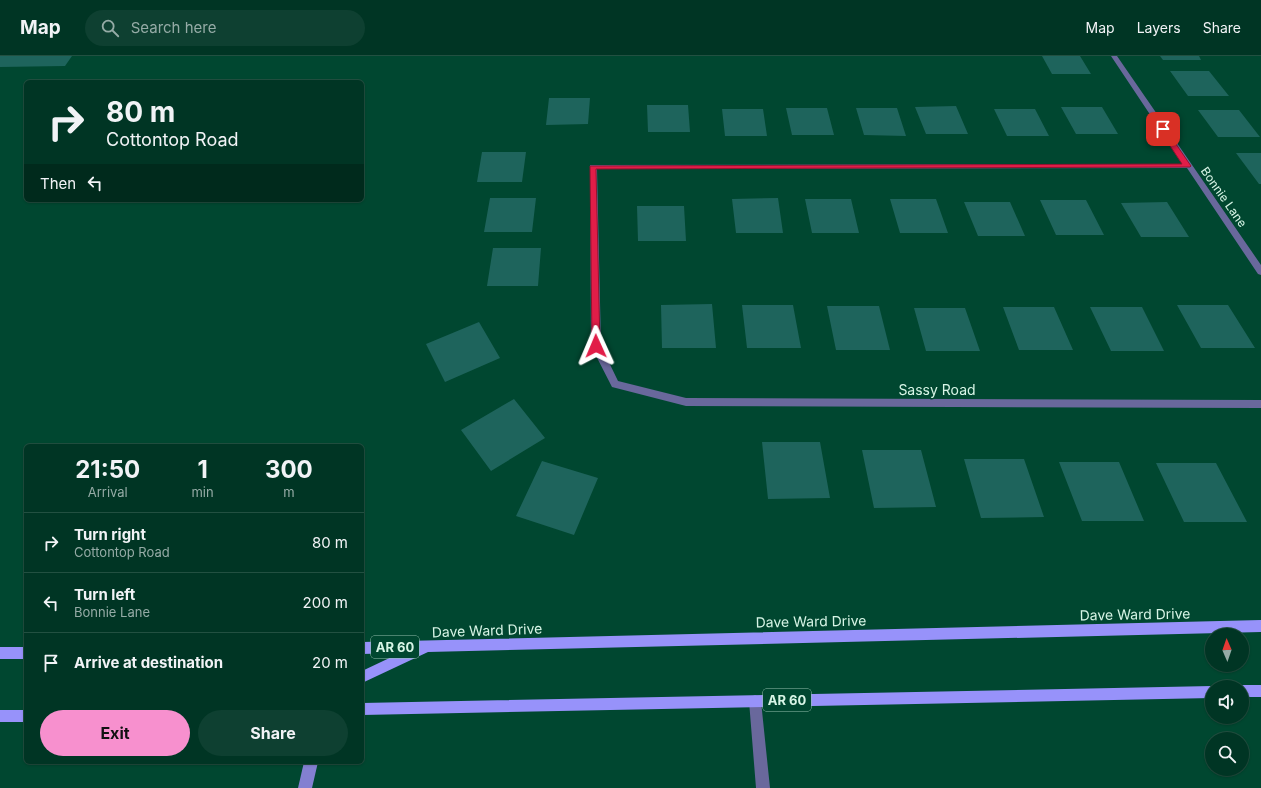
<!DOCTYPE html>
<style>
body{margin:0;font-family:Inter,sans-serif;background:#0e4031;color:#f1f3f6;height:100vh;display:flex;flex-direction:column;font-size:15px;white-space:nowrap}
*{box-sizing:border-box;margin:0}
p{font-size:13px;color:#95aba6}
.icon{flex:none;width:22px;height:22px;fill:none;stroke:currentColor;stroke-width:2;stroke-linecap:round;stroke-linejoin:round}
.map{position:relative;flex:1;overflow:hidden}
.sheet{position:absolute;left:24px;top:388px;width:340px;height:320px;display:flex;flex-direction:column;background:#003524;border-radius:6px;box-shadow:0 1px 3px #0004,0 0 0 1px #225041}
.sheet>*{flex:none}
.guide{position:absolute;left:24px;top:24px;width:340px;height:122px;border-radius:6px;box-shadow:0 1px 3px #0004,0 0 0 1px #225041;background:#003524;color:#f1f3f6;overflow:hidden}
.needle{width:26px;rotate:358deg}
.buttons{position:absolute;left:1205px;top:572px;display:grid;gap:8px}
.buttons a{display:grid;place-items:center;width:44px;height:44px;border-radius:50%;background:#003524;box-shadow:0 1px 3px #0004,0 0 0 1px #225041;font-size:20px}
.pin{position:absolute;display:grid;place-items:center;width:34px;height:34px;color:#fff;margin:-17px;border-radius:8px;box-shadow:0 2px 6px #0006}
.me{position:absolute;width:44px;margin:-22px;rotate:359deg;stroke-linejoin:round;filter:drop-shadow(0 0 3px #0008)}
.turn{display:flex;align-items:center;gap:14px;height:84px;padding:0 16px;font-size:18px}
.turn .icon{width:52px;height:52px;stroke-width:2.5}
.turn b{display:block;font-size:28px;line-height:34px}
.then{display:flex;align-items:center;height:38px;padding:0 16px;background:#0003;gap:8px;font-size:15px}
.eta{display:flex;justify-content:space-evenly;align-items:center;height:68px;text-align:center}
.eta b{font-size:24px;font-weight:700;line-height:28px}
.primary-button{display:flex;gap:8px;margin-top:auto;padding:8px 16px}
.primary-button a{flex:1;height:46px;border-radius:24px;background:#f790ce;color:#111;font-size:16px;font-weight:700;line-height:46px;text-align:center}
.primary-button a+a{background:#0e4031;color:#f1f3f6}
ul{padding:0;list-style:none}
li{display:flex;align-items:center;gap:12px;height:60px;padding:0 16px;border-top:1px solid #225041}
li div{flex:1}
li b{display:block;font-size:15px}
li em{font-style:normal}
header{display:flex;align-items:center;gap:24px;box-sizing:border-box;height:56px;padding:0 20px;background:#003524;border-bottom:1px solid #225041}
header strong{font-size:19px}
nav{display:flex;gap:22px;margin-inline-start:auto;font-size:14px}
.search{width:280px;height:36px;background:#0e4031;display:flex;align-items:center;gap:10px;box-sizing:border-box;padding:0 14px;border-radius:22px;color:#95aba6;font-size:15px}
.map>svg:first-child{display:block}
</style>
<header>
<strong>Map</strong>
<div class="search"><svg class="icon" aria-label="search" viewBox="0 0 24 24"><circle cx="10" cy="10" r="6"/><path d="M15 15l6 6"/></svg>Search here</div>
<nav><a>Map</a><a>Layers</a><a>Share</a></nav>
</header>
<div class="map">
<svg width="1261" height="732" viewBox="0 0 1261 732">
<rect width="100%" height="100%" fill="#004730"/>
<!-- building -->
<path fill="#1e645c" d="M0,0h72l-7,10 -65,1z
M1042,0h38l11,18h-39z
M1160,0h39l2,4h-38z
M1170,15h39l20,25h-41z
M549,42h41l-2,26 -42,1z
M647,49h41l2,27h-42z
M956,50l12,28h-42l-11,-27z
M1061,51h41l16,27h-42z
M786,52h41l7,27h-42z
M856,52h41l9,28 -42,-1z
M722,53h41l4,27h-42z
M994,53h41l14,27h-42z
M1198,54h41l21,27h-42z
M482,96h44l-4,30h-45z
M1236,97h25v31h-2z
M490,142h46l-4,34h-48z
M778,142l5,35h-47l-4,-34z
M805,143h46l8,34h-47z
M890,143h46l12,34h-48z
M1040,144h46l18,35h-48z
M964,146h46l15,34h-47z
M1167,146l22,35h-48l-20,-34z
M637,150h47l2,35h-48z
M493,192h48l-3,38h-51z
M712,248l4,44h-54l-1,-43z
M742,249h51l8,43h-54z
M1177,249h51l27,43h-54z
M827,250h52l11,44h-54z
M1003,251h51l19,43h-54z
M1090,251h52l22,44h-53z
M914,252h51l15,43h-54z
M479,266l21,36 -55,24 -19,-38z
M514,343l31,39 -54,33 -30,-41z
M762,386h58l10,56 -62,1z
M862,394h59l15,57 -62,1z
M964,403h60l20,58 -63,1z
M542,405l56,17 -24,57 -58,-19z
M1059,406h60l25,59h-62z
M1156,407h60l31,59h-63z"/>
<g fill="none" stroke-linecap="round" stroke-linejoin="round">
<!-- minor -->
<path fill="#69689c" fill-rule="evenodd" d="M1111,0h6l144,209v10l-3,-1 -71,-106 -590,1 4,177 17,35 68,17 575,2v8l-575,-2 -74,-19 -21,-41 -1,-181 593,-1z
M755,639l4,2 2,4 9,87h-14l-7,-87 2,-4z"/>
<!-- secondary -->
<path fill="#8380d1" fill-rule="evenodd" d="M304,706h14l-6,26h-14z"/>
<!-- primary -->
<path fill="#9792fa" fill-rule="evenodd" d="M1261,564v12l-833,20 -66,31v-12l38,-18 -38,1v-12z
M0,591h26v12h-26z
M1242,629h19v12h-19v-10h-5z
M1212,630l3,1h-3v11l-850,17v-12z
M0,654h26v12h-26z"/>
</g>
<!-- route -->
<path fill="#e11d48" stroke="#92132f" d="M1160,72h5l26,38 -1,1 -594,2 4,177 -4,4 -4,-4 -2,-180 592,-2 -23,-35z"/>
<g text-anchor="middle" dominant-baseline="central" stroke-width="3" stroke-linejoin="round" paint-order="stroke">
<!-- far-street labels -->
<g font-size="12" fill="#d7f5e6" stroke="#004730">
<text transform="translate(1224 141) rotate(55)">Bonnie Lane</text>
</g>
<!-- shield labels -->
<g fill="#004730" stroke="#96c1af" stroke-width="1">
<rect x="371" y="580" width="48" height="22" rx="3"/>
<rect x="763" y="633" width="48" height="22" rx="3"/>
</g>
<g font-size="13" font-weight="bold" fill="#d7f5e6">
<text x="395" y="591">AR 60</text>
<text x="787" y="644">AR 60</text>
</g>
<!-- street labels -->
<g font-size="14" fill="#d7f5e6" stroke="#004730">
<text x="937" y="333">Sassy Road</text>
<text transform="translate(1135 558) rotate(-1)">Dave Ward Drive</text>
<text transform="translate(811 565) rotate(-1)">Dave Ward Drive</text>
<text transform="translate(487 574) rotate(-2)">Dave Ward Drive</text>
</g>
</g>
</svg>
<div class="buttons">
<a><svg class="needle" viewBox="-14 -14 28 28"><path d="M0-13l5 13h-10z" fill="#e53935"/><path d="M0 13l5-13h-10z" fill="#95aba6"/></svg></a>
<a><svg class="icon" aria-label="sound" viewBox="0 0 24 24"><path d="M4 9h4l5-4v14l-5-4H4zM17 9q2 3 0 6"/></svg></a>
<a><svg class="icon" aria-label="search" viewBox="0 0 24 24"><circle cx="10" cy="10" r="6"/><path d="M15 15l6 6"/></svg></a>
</div>
<div class="pin" style="left:1163px;top:73px;background:#d93025"><svg class="icon" aria-label="arrive" viewBox="0 0 24 24"><path d="M6 21V4h12l-3 4 3 4H6"/></svg></div>
<svg class="me" style="left:596px;top:290px" viewBox="-20 -20 40 40"><path d="M0-17L14 15 0 8-14 15z" fill="#e11d48" stroke="#fff" stroke-width="4"/></svg>
<div class="guide">
<div class="turn"><svg class="icon" aria-label="right" viewBox="0 0 24 24"><path d="M7 20v-9h11M14 6l5 5-5 5"/></svg><div><b>80 m</b>Cottontop Road</div></div>
<div class="then">Then<svg class="icon" aria-label="left" viewBox="0 0 24 24"><path d="M17 20v-9H6M10 6l-5 5 5 5"/></svg></div>
</div>
<section class="sheet">
<div class="eta">
<div><b>21:50</b><p>Arrival</p></div>
<div><b>1</b><p>min</p></div>
<div><b>300</b><p>m</p></div>
</div>
<ul>
<li><svg class="icon" aria-label="right" viewBox="0 0 24 24"><path d="M7 20v-9h11M14 6l5 5-5 5"/></svg><div><b>Turn right</b><p>Cottontop Road</p></div><em>80 m</em></li>
<li><svg class="icon" aria-label="left" viewBox="0 0 24 24"><path d="M17 20v-9H6M10 6l-5 5 5 5"/></svg><div><b>Turn left</b><p>Bonnie Lane</p></div><em>200 m</em></li>
<li><svg class="icon" aria-label="arrive" viewBox="0 0 24 24"><path d="M6 21V4h12l-3 4 3 4H6"/></svg><div><b>Arrive at destination</b></div><em>20 m</em></li>
</ul>
<div class="primary-button"><a>Exit</a><a>Share</a></div>
</section>
</div>
